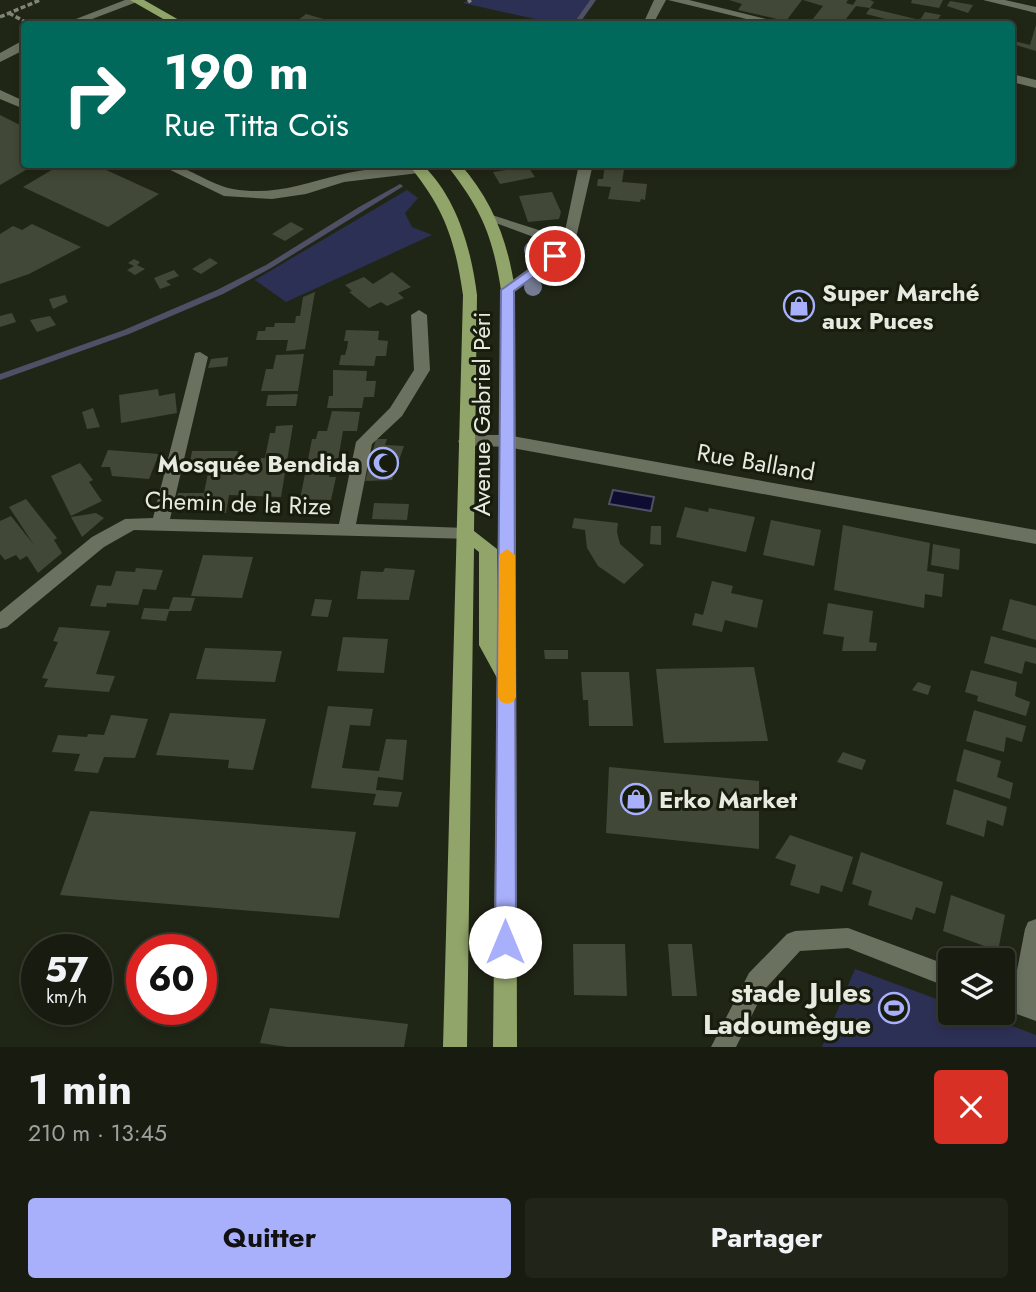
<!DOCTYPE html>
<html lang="fr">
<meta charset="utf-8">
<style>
body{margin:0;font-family:Jost,sans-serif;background:#212519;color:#f1f3f6;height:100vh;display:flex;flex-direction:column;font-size:26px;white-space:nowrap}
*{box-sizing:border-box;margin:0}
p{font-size:23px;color:#9fa19f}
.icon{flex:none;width:38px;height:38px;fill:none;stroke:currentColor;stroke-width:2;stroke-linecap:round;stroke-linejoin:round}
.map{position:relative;height:1047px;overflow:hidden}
.sheet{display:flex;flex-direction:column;background:#181c10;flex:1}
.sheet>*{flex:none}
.guide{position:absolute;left:21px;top:21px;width:994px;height:147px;border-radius:7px;box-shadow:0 4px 10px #0003,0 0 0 2px #363a30;background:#00695c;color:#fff;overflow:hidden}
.fabs{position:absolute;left:938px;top:948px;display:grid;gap:14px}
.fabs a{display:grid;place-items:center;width:77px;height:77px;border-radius:7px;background:#181c10;box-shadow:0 4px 10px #0003,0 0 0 2px #363a30;font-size:35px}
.speed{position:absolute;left:21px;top:934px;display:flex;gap:14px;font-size:35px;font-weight:700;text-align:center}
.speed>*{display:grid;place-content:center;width:91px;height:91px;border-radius:50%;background:#181c10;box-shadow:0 4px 10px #0003,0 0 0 2px #363a30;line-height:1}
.speed small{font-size:18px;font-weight:400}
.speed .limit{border:10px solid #d22;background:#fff;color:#111}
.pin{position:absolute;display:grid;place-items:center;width:60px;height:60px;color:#fff;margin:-30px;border:4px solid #fff;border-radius:50%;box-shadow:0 2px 7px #0007}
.me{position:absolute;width:77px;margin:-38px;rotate:0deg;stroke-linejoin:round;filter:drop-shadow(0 0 5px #0008)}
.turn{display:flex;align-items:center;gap:24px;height:147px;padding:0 28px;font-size:32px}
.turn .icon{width:91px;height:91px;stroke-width:2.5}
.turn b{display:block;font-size:49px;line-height:60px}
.round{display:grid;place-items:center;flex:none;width:74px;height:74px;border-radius:7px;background:#212519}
.head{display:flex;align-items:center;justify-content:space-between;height:119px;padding:0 28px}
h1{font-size:42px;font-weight:700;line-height:52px}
.button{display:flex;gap:14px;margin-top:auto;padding:14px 28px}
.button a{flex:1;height:80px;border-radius:7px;background:#a8b0fc;color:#111;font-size:28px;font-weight:700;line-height:80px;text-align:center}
.button a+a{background:#212519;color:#f1f3f6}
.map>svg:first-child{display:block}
</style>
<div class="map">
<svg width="1036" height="1047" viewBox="0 0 1036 1047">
<rect width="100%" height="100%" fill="#202616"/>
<!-- green -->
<path fill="#2d3055" d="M468,0h122l-17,24h-15l-95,-21z
M407,190l11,8 -13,15 7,14 20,8 -146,67 -31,-22z
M855,969l95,35v9h27l59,22v12h-214z"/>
<!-- water -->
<path fill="#0e0d31" stroke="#4f4f66" stroke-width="2" d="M613,490l41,7 -3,14 -42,-7z"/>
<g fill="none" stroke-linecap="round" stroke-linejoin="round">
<!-- stream -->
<path fill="#4f4f66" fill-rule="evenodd" d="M590,0h6l-17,24h-6z
M400,184l3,2 -1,1 -131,81 -48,26 -94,40 -129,46v-6l124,-44 93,-40 49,-25 93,-58z"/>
</g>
<!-- building -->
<path fill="#424837" d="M729,0h73l-16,21 -48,-11 4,-6z
M803,0h45l-2,3 7,2 3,-5h14l4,2 -4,6 50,12 5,-8 16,3 -6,8h-33l-36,-9 4,-6 -14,-2 -14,18h-33l14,-18z
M912,0h31l-4,8 -28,-5z
M950,1l23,4 -5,8 -21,-7z
M306,14l35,10h-48z
M1036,25v26l-23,-7 1,-3 16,4z
M0,115l24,12v37h12l-36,21z
M49,164h44l66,30 -51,33 -85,-40 32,-19z
M526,164l9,13 -35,7 -7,-12 13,-2 -2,-3z
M605,164h20l-3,18 25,2 -2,16 -4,-1 -1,3 -32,-3 3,-12 -14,-1 1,-7h5z
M552,192l9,20 -2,7 -31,3 -9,-26z
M291,222l13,7 -19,12 -13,-7z
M32,224l49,23 -52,27 -29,10v-50l13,-8 9,4z
M210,258l8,5 -17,11 -9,-5z
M134,259l6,3 -3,3 8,4 -10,6 -8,-5 7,-4 -6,-3z
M174,270l5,6 -13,5 5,4 -11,4 -6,-11z
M392,272l19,15 -13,6 6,5 -17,8 -6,-4 -12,6 -20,-16 3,-1 -7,-6 19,-8 9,7z
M315,292l-10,57 -19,2 2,-11h-32l2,-9h7l1,-4h8l1,-4h20l1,-7h4l3,-19z
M65,295l3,7 -15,7 -4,-10z
M12,313l4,9 -16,5v-11z
M50,316l6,9 -19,7 -7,-12z
M346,330l33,1 -1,9 10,1 -2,15h-10l-2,10 -35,-1 2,-10h4l2,-7 1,-7h-4z
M304,354l-6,37h-37l5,-22h7l3,-14z
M228,357l-1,9 -19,2 3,-9z
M333,370l34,1 -1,10h10l-2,16h-10l-2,11h-35l2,-12h4z
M158,389l1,7 16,-3 2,20 -56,10 -2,-28z
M298,394l-2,12h-30l2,-11z
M93,408l7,19 -13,2 -5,-17z
M332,411l28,1 -3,19h-14l-5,29h-5l-4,17h7l-5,23 -31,-1 12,-60h4l2,-8h9z
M293,425l-12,72 -52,-2 -3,18 -52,-2 4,-18h26l5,-25h-20l3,-17h46l-3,13h25l1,-6h4l5,-25h5l1,-7z
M376,439h11l-2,6 19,1 -12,34 -27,1z
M108,450l51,4 -10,25 -37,-3 -2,-9h-9z
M80,463l13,17 -4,2 13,19 -31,15 -20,-40z
M26,499l31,39 -3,2 8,13 -24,20 -11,-17 -7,4 -4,-5 -11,5 -5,-6v-33l11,-5 23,29 -25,-38z
M374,503l35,1 -2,16 -35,-1z
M685,507l23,5 1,-4 46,9 -9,35 -70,-15z
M96,513l8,5 -22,19 -11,-20z
M574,518l44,5 -1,9 3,12 24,21 -20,19 -26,-18 -11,-18 -2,-18 -13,-2z
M771,520l50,10 -7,36 -51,-11z
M843,525l87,18 -3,28 17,3 -2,23 -17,-3 -1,14 -90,-18z
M651,526h10v19l-11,-1z
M933,544l27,5 -1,21 -28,-5z
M203,555l50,2 -11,41 -51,-2z
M136,568l27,2 -7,20 -13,-1 -5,16 -31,-2 -1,4 -16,-1 7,-21 14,1 5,-15 19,1z
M385,568l30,2 -6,30 -52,-1 4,-28 22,1z
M712,581l21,5 -2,7 32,7 -6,28 -32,-8 -3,12 -30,-7 3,-12 8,2z
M173,597l22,1 -4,13h-22l-3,10 -25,-2 3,-11 25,1z
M315,599l17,1 -4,17 -17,-1z
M1010,599l26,7v34l-34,-10z
M828,603l45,8 -4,31 8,1 -1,8h-34l2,-14 -21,-3z
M59,627l51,4 -14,43 19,2 -6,16 -65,-5 4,-8 -6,-1 16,-36 -5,-1z
M991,636l45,12v16l-11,-3 -3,13 -38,-11z
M343,637l45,2 -4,34 -47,-2z
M205,648l77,3 -7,31 -79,-3z
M544,650h24v9h-23z
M754,667l14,74 -104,2 -8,-74z
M971,670l46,12 -2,14 15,6 -4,14 -49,-15 1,-5 -13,-4z
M581,672h48l4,54h-44l-1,-26h-5z
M918,682l13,4 -3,9 -16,-5z
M328,706l45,3 -3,17 -20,-1 -8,43 37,3 7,-32 21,1 -4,40 -25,-3 -2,13 26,2 -4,15 -25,-2 3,-11 -65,-6z
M974,710l52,16 -4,16 -16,-5 -2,15 -38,-11z
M170,713l96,6 -13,51 -25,-2 1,-8 -73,-5z
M111,715l37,4 -13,39 -31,-1 -6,16 -24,-2 6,-17 -28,-2 6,-17 29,2 1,-3 16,1z
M964,749l37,12 -4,16 16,6 -3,16 -54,-18z
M843,752l23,8 -4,10 -25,-8z
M609,767l150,14v68l-153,-16z
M954,789l53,18 -4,19 -16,-6 -3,17 -38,-13z
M90,811l266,21 -17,86 -279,-23z
M790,835l63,22 -11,35 -21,-7 -2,9 -29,-9 6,-20 -21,-7z
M861,852l82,30 -8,32 -19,-7 -4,13 -44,-15 4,-14 -20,-7z
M951,895l54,20 -7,36 -55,-20z
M573,944h52l2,52 -53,-1z
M668,944h24l5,52h-25z
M270,1008l138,16 -4,23h-116l-28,-4z"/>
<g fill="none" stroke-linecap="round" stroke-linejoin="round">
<!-- path -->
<path stroke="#808578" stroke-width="3.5" stroke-dasharray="5 2.5" stroke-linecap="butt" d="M468,2l3,-2
M9,13l20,11
M0,17l40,-17"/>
<!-- street -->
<path fill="#6a715f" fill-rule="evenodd" d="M125,0h17l-63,24h-16z
M654,0h12l-13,24h-10z
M668,0h21l97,24h-19z
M983,0h22l31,7v6z
M20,42h4v8l-24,12v-9z
M1012,74l24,6v8l-24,-6z
M0,90l24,11v8l-24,-10z
M158,164c31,0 48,20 75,25 40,7 69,-5 106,-14 25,-7 54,-7 80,-10l7,4 -7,4 -75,9 -38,12 -34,5 -48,-3z
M579,164h14l-17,74 -16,21 -47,34h-10l-2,-3 2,-3 47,-34 10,-13 -21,-1 -54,-20 7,-4 53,17 20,-1z
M419,310l8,5 3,55 -28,46 -30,28 -16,80 110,4 6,1 3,5 -3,5 -338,-9 -30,17 -97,80 -7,2v-17l92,-75 33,-18 28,-1 42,-165 5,-1 8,5 -38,162 169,5 17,-82 34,-34 24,-38 -3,-55z
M466,435h40l530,95v14l-530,-97 -46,-2 -2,-4z
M1036,919v102l-33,-12v-22l10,4 12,-62 3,-7z
M848,928l102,38v22l-102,-40 -48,3 -35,38 -29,58h-25l38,-74 38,-39 8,-3z"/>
<!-- primary -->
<path fill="#91a56a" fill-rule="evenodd" d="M130,0h14l42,24h-14z
M408,164h14c35,34 49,84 55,131l-3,236 23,18v75l4,-334c-9,-57 -20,-81 -55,-126h14c33,37 48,78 55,126l2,757h-24l4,-369 -18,-33v-93l-5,-4 -7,499h-24l20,-752c-8,-56 -19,-87 -55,-131z"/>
</g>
<!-- trees -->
<g fill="#747b92">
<circle cx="533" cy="250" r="9"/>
<circle cx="533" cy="287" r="9"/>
</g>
<!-- route -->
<path fill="#a8b0fc" stroke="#6d72a4" stroke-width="2" d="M555,252l4,1v5l-45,33 2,651 -3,7 -8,2 -7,-2 -3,-7 6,-652z"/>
<!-- slow -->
<path fill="#f59e0b" d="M507,549l8,6 1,142 -3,5 -6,2 -6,-2 -3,-5 1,-142z"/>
<!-- icons -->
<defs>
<g id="shop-ring" transform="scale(1.575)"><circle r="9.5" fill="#171c0d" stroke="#a8b0fc" stroke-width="1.5"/><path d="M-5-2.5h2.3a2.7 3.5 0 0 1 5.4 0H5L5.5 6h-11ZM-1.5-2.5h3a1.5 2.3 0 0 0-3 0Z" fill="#a8b0fc"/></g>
<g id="mosque-ring" transform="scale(1.575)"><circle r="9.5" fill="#171c0d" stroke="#a8b0fc" stroke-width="1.5"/><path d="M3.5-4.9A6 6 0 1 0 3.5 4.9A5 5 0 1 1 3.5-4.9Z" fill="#a8b0fc"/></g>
<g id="stadium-ring" transform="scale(1.575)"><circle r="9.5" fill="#171c0d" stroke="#a8b0fc" stroke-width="1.5"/><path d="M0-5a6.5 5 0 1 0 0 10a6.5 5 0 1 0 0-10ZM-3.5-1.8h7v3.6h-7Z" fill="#a8b0fc"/></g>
</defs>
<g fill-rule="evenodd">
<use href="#shop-ring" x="799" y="306"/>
<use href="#mosque-ring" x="383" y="463"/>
<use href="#shop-ring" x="636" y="799"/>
<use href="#stadium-ring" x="894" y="1008"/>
</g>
<g text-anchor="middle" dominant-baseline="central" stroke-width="6" stroke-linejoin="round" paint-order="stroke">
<!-- poi labels -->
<g font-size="24" font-weight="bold" fill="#e6eae0" stroke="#171c0d" text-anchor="start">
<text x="822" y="292">Super Marché<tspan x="822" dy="28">aux Puces</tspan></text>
<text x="360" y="463" text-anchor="end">Mosquée Bendida</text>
<text x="659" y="799">Erko Market</text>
</g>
<!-- street labels -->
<g font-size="24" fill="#e6eae0" stroke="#171c0d">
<text transform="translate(481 414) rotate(-90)">Avenue Gabriel Péri</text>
<text transform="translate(756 462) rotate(10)">Rue Balland</text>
<text transform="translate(238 503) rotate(2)">Chemin de la Rize</text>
</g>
<!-- near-poi labels -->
<g font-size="28" font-weight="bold" fill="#e6eae0" stroke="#171c0d" text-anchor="end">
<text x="871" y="992">stade Jules<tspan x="871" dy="32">Ladoumègue</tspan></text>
</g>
</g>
</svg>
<div class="fabs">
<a><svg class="icon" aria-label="layers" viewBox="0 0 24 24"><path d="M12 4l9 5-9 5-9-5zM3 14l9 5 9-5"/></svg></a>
</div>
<div class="speed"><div>57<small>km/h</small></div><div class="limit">60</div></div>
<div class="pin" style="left:555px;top:256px;background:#d93025"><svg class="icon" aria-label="arrive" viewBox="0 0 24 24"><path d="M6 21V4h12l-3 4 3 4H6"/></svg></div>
<svg class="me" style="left:505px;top:942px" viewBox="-20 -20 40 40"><circle r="19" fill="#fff"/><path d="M0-13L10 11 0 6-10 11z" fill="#a8b0fc"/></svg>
<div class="guide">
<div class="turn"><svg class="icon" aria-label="right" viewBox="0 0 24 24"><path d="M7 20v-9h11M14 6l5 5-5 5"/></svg><div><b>190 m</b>Rue Titta Coïs</div></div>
</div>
</div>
<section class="sheet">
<div class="head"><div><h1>1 min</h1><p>210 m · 13:45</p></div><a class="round" style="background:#d93025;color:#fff"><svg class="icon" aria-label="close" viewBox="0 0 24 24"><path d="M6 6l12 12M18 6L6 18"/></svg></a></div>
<div class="button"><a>Quitter</a><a>Partager</a></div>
</section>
